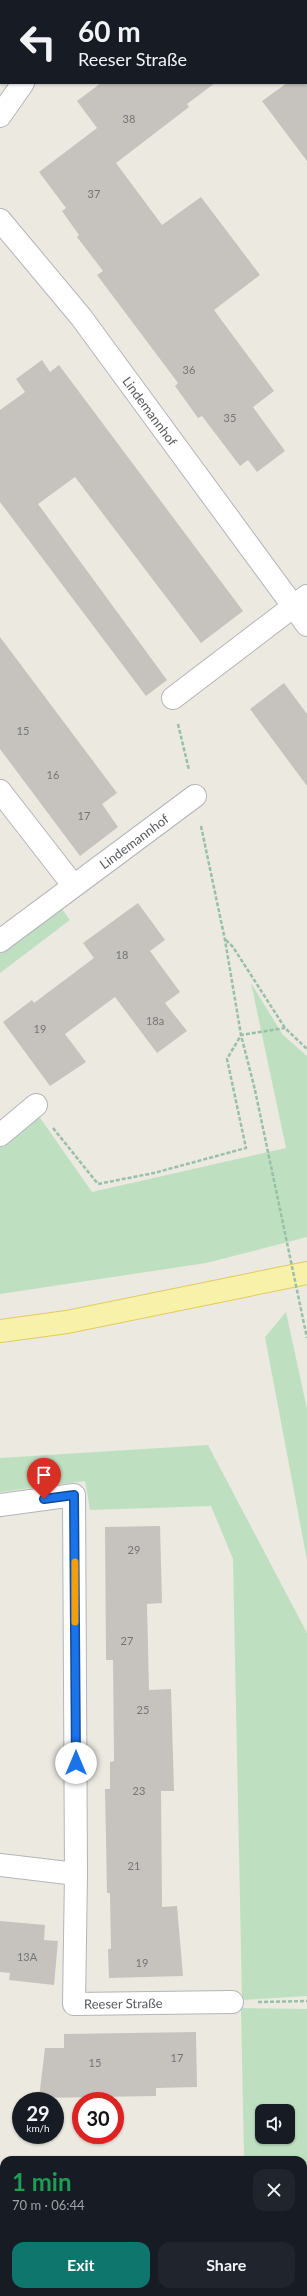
<!DOCTYPE html>
<meta charset="utf-8">
<style>
body{margin:0;font-family:Lato,sans-serif;background:#20242c;color:#f1f3f6;height:100vh;display:flex;flex-direction:column;font-size:15px;white-space:nowrap}
*{box-sizing:border-box;margin:0}
p{font-size:13px;color:#9ea1a6}
.icon{flex:none;width:22px;height:22px;fill:none;stroke:currentColor;stroke-width:2;stroke-linecap:round;stroke-linejoin:round}
.map{position:relative;flex:1;overflow:hidden}
.panel{position:absolute;left:0px;top:2156px;width:307px;height:140px;display:flex;flex-direction:column;background:#171b24;border-radius:12px 12px 0 0;box-shadow:0 1px 3px #0004}
.panel>*{flex:none}
.top-card{position:absolute;left:0px;top:0px;width:307px;height:84px;box-shadow:0 1px 3px #0004;background:#171b24;color:#f1f3f6;overflow:hidden}
.tools{position:absolute;left:255px;top:2104px;display:grid;gap:8px}
.tools a{display:grid;place-items:center;width:40px;height:40px;border-radius:8px;background:#171b24;box-shadow:0 1px 3px #0004;font-size:20px}
.speed{position:absolute;left:12px;top:2092px;display:flex;gap:8px;font-size:20px;font-weight:700;text-align:center}
.speed>*{display:grid;place-content:center;width:52px;height:52px;border-radius:50%;background:#171b24;box-shadow:0 1px 3px #0004;line-height:1}
.speed small{font-size:10px;font-weight:400}
.speed .limit{border:6px solid #d22;background:#fff;color:#111}
.pin{position:absolute;display:grid;place-items:center;width:34px;height:34px;color:#fff;margin:-41px -17px;border-radius:50% 50% 50% 0;rotate:-45deg;box-shadow:0 0 4px #0007}
.pin .icon{rotate:45deg}
.me{position:absolute;width:44px;margin:-22px;rotate:0deg;stroke-linejoin:round;filter:drop-shadow(0 0 3px #0008)}
.turn{display:flex;align-items:center;gap:14px;height:84px;padding:0 12px;font-size:18px}
.turn .icon{width:52px;height:52px;stroke-width:2.5}
.turn b{display:block;font-size:28px;line-height:34px}
.round{display:grid;place-items:center;flex:none;width:42px;height:42px;border-radius:12px;background:#20242c}
.head{display:flex;align-items:center;justify-content:space-between;height:68px;padding:0 12px}
h1{font-size:24px;font-weight:700;line-height:30px;color:#1e9e55}
.button{display:flex;gap:8px;margin-top:auto;padding:8px 12px}
.button a{flex:1;height:46px;border-radius:12px;background:#0f766e;color:#fff;font-size:16px;font-weight:700;line-height:46px;text-align:center}
.button a+a{background:#20242c;color:#f1f3f6}
.map>svg:first-child{display:block}
</style>
<div class="map">
<svg width="307" height="2296" viewBox="0 0 307 2296">
<rect width="100%" height="100%" fill="#ebe9e0"/>
<!-- green -->
<path fill="#bee0c1" fill-rule="evenodd" d="M59,905l11,15 -70,53v-23z
M251,983l32,52 24,21v181l-101,26 -206,31v-155l36,-27 56,80 194,-44z
M286,1312l21,97v151l-42,-223z
M208,1445l99,188v363l-65,4 -9,-441 -22,-53 -121,4 -5,-29 -85,11v-34z
M241,2008l66,1v213h-4v-62h-269l210,-2zM262,2111h26v26h-26z
M307,2291v5h-126v-4z"/>
<!-- building -->
<path fill="#c6c3be" d="M307,68v93l-45,-60 25,-18h19z
M101,83h114l-28,21 2,3 -73,56 46,62 39,-28 59,78 -46,35 60,81 -21,16 32,44 -28,21 -9,-12 -8,6 -38,-50 -4,2 -23,-32 3,-3 -81,-108 6,-4 -26,-34 2,-2 -17,-24 4,-3 -27,-36 58,-44 -20,-27z
M42,360l8,12 9,-7 184,246 -42,32 -126,-166 -37,27 129,176 -21,16 -146,-194v-92l25,-18 -9,-13z
M0,637l117,156 -15,11 16,23 -38,29 -80,-107z
M284,683l23,31v72l-57,-77z
M138,903l27,37 -15,11 30,41 -15,11 22,28 -30,22 -42,-56 -50,37 21,28 -36,24 -47,-64 29,-22 2,3 60,-45 -11,-15z
M160,1526l2,77 -15,1 2,86 22,-1 3,102h-13l1,116 15,-1 6,70 -74,2 -1,-29h3l-1,-56h-3l-2,-104h5v-27l4,-1 -1,-101h-7l-1,-133z
M0,1921l45,4 -1,15 14,1 -4,44 -45,-5 1,-7 -10,-1z
M196,2032l1,55 -41,1v8l-117,2 6,-50h19v-14z"/>
<g fill="none" stroke-linecap="round" stroke-linejoin="round">
<!-- minor casing -->
<g stroke="#b3b5ba" stroke-width="24">
<g id="minor">
<path d="M54,1v-1"/>
<path d="M0,116l23,-33"/>
<path id="s1" d="M0,220l81,97 226,308"/>
<path d="M173,698l134,-102"/>
<path d="M0,791l73,94"/>
<path id="s2" d="M0,941l195,-145"/>
<path d="M0,1135l36,-30"/>
<path id="s3" d="M0,1505l74,-10 2,379 -2,130 158,-2"/>
<path d="M0,1865l76,9"/>
<path d="M0,2226h4"/>
<path d="M303,2255l4,1"/>
</g>
</g>
<!-- major casing -->
<g stroke="#e3cb60" stroke-width="24">
<path id="major" d="M0,1331l67,-9 240,-49"/>
</g>
<!-- path -->
<path stroke="#99c0a7" stroke-width="2.5" stroke-dasharray="4 2" stroke-linecap="butt" d="M178,724l11,46
M201,826l24,114 16,95 14,55
M226,940l7,7 52,81 22,21
M53,1128l45,56 56,-11 92,-25 -19,-89 14,-24 44,-7
M258,2002l49,-1"/>
<!-- minor -->
<use href="#minor" stroke="#fff" stroke-width="22"/>
<!-- major -->
<use href="#major" stroke="#f7f1a9" stroke-width="22"/>
<!-- path-bridge -->
<path stroke="#99c0a7" stroke-width="2.5" stroke-dasharray="4 2" stroke-linecap="butt" d="M255,1090l52,248"/>
</g>
<g fill="none" stroke-linecap="round" stroke-linejoin="round">
<!-- route casing -->
<g stroke="#114b97" stroke-width="10">
<path id="route" d="M44,1499l30,-4 2,268"/>
</g>
<!-- route -->
<use href="#route" stroke="#1a73e8" stroke-width="7"/>
<!-- slow -->
<path stroke="#f59e0b" stroke-width="7" d="M75,1562v60"/>
</g>
<g text-anchor="middle" dominant-baseline="central" stroke-width="4" stroke-linejoin="round" paint-order="stroke">
<!-- number labels -->
<g font-size="11" fill="#747578">
<text x="129" y="118">38</text>
<text x="94" y="193">37</text>
<text x="189" y="369">36</text>
<text x="230" y="417">35</text>
<text x="23" y="730">15</text>
<text x="53" y="774">16</text>
<text x="84" y="815">17</text>
<text x="122" y="954">18</text>
<text x="155" y="1020">18a</text>
<text x="40" y="1028">19</text>
<text x="134" y="1549">29</text>
<text x="127" y="1640">27</text>
<text x="143" y="1709">25</text>
<text x="139" y="1790">23</text>
<text x="134" y="1865">21</text>
<text x="27" y="1956">13A</text>
<text x="142" y="1962">19</text>
<text x="177" y="2057">17</text>
<text x="95" y="2062">15</text>
</g>
<!-- street labels -->
<g font-size="13" fill="#595b60" stroke="#fff">
<text stroke="none"><textPath href="#s1" startOffset="243">Lindemannhof</textPath></text>
<text stroke="none"><textPath href="#s2" startOffset="167">Lindemannhof</textPath></text>
<text stroke="none"><textPath href="#s3" startOffset="633">Reeser Straße</textPath></text>
</g>
</g>
</svg>
<div class="tools">
<a><svg class="icon" aria-label="sound" viewBox="0 0 24 24"><path d="M4 9h4l5-4v14l-5-4H4zM17 9q2 3 0 6"/></svg></a>
</div>
<div class="speed"><div>29<small>km/h</small></div><div class="limit">30</div></div>
<div class="pin" style="left:44px;top:1499px;background:#d93025"><svg class="icon" aria-label="arrive" viewBox="0 0 24 24"><path d="M6 21V4h12l-3 4 3 4H6"/></svg></div>
<svg class="me" style="left:76px;top:1763px" viewBox="-20 -20 40 40"><circle r="19" fill="#fff"/><path d="M0-13L10 11 0 6-10 11z" fill="#1a73e8"/></svg>
<div class="top-card">
<div class="turn"><svg class="icon" aria-label="left" viewBox="0 0 24 24"><path d="M17 20v-9H6M10 6l-5 5 5 5"/></svg><div><b>60 m</b>Reeser Straße</div></div>
</div>
<section class="panel">
<div class="head"><div><h1>1 min</h1><p>70 m · 06:44</p></div><a class="round"><svg class="icon" aria-label="close" viewBox="0 0 24 24"><path d="M6 6l12 12M18 6L6 18"/></svg></a></div>
<div class="button"><a>Exit</a><a>Share</a></div>
</section>
</div>
